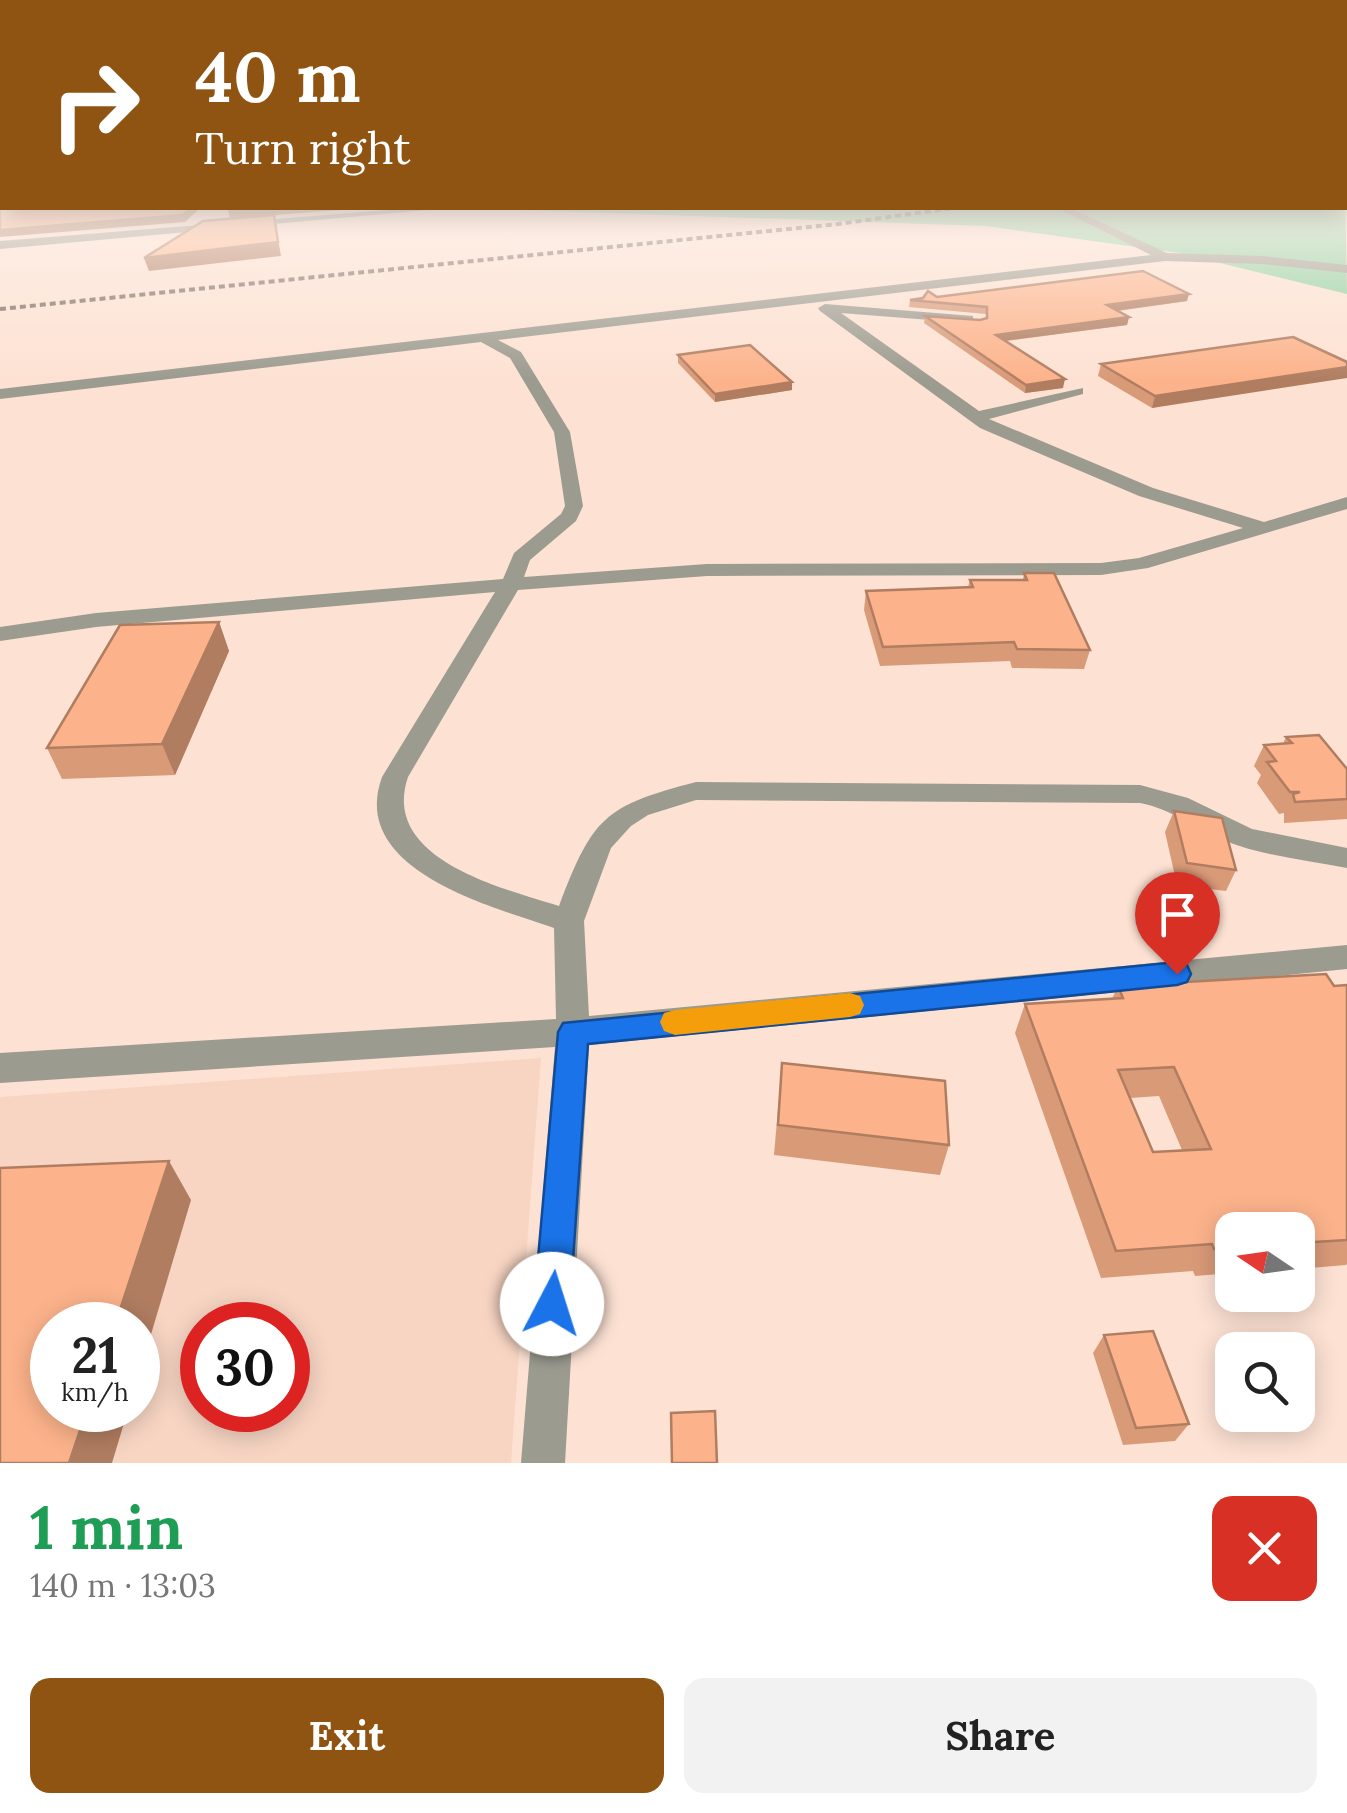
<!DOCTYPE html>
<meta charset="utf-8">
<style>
body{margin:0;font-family:Lora,serif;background:#f2f2f2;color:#222;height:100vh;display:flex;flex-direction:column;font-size:38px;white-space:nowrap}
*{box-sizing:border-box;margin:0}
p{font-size:32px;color:#767676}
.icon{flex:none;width:55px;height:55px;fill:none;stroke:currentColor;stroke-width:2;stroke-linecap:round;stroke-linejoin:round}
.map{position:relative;height:1463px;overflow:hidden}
.sheet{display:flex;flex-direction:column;background:#fff;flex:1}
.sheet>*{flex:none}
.banner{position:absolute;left:0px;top:0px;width:1348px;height:210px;box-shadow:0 5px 25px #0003;background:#8f5312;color:#fff;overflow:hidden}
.needle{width:65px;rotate:283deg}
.fabs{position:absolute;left:1215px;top:1212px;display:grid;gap:20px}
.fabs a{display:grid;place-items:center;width:100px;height:100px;border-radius:20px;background:#fff;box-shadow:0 5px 25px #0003;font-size:50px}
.speed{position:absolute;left:30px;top:1302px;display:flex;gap:20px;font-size:50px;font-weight:700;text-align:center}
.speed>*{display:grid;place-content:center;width:130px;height:130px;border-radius:50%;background:#fff;box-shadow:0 5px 25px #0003;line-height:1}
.speed small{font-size:25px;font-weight:400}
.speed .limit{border:15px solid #d22;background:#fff;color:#111}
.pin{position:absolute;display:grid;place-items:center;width:85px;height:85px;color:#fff;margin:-102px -42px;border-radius:50% 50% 50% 0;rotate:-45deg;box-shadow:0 0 10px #0007}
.pin .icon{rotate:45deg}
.me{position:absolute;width:110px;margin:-55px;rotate:5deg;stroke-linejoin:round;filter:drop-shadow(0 0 8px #0008)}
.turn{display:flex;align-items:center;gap:35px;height:210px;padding:0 30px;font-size:45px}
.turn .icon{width:130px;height:130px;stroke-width:2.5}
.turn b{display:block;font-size:70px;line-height:85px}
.round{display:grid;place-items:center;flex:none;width:105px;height:105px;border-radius:20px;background:#f2f2f2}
.headline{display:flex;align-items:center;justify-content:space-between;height:170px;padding:0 30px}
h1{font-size:60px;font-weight:800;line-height:75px;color:#1e9e55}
.button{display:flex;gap:20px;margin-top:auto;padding:20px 30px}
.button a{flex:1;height:115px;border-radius:20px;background:#8f5312;color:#fff;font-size:40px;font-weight:800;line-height:115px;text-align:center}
.button a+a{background:#f2f2f2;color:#222}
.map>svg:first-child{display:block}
</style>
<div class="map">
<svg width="1347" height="1463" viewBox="0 0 1347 1463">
<rect width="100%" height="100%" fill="#fde2d3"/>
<!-- built -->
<path fill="#f8d5c3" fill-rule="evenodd" d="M541,1058l-30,405h-511v-366zM52,1325h86v85h-86zM202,1325h86v85h-86z"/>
<!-- green -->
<path fill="#8bd2a0" d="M1345,176l2,118 -168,-41 -193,-27 -525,-18h884z"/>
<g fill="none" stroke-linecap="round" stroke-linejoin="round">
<!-- street -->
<path fill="#9c9b90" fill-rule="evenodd" d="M412,208h38l-450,41v-8z
M1057,208h13l97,45 96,3 84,9v8l-84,-9 -98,-3 -667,79 23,12 49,80 13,74 -7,15 -46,39 -6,17 183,-13 394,-1 38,-5 104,-30 -104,-32 -159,-68 -160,-117 -2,-3 7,-4 148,12v6l-5,1 -127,-10 138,98 104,-23v6l-94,25 164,69 111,34 83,-25v12l-199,59 -47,7 -394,1 -189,14 -110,187c-28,82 94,111 151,129 34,-89 45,-100 137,-124l444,3 48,13 64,31 95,19v20c-41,-8 -83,-12 -122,-27 -30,-12 -53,-32 -85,-38l-444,-3 -48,15 -17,11 -20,22 -27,73 5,95 758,-71v24l-758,76 -24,418h-44l34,-416 -555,36v-30l556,-34 -2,-91c-63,-22 -206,-58 -172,-151l113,-185 -399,35 -96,14v-14l96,-14 407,-34 11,-26 47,-39 4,-8 -11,-74 -44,-74 -29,-16 -481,57v-10l1151,-134z"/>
<!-- rail -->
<path stroke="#796960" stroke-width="4" stroke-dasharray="6 4" stroke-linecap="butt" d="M0,309l838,-85 116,-16"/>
</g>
<!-- wall -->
<path fill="#d99a78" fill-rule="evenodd" d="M937,297l250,4 -69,10 11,6 -2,8 -121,16 57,47 -38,5 -101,-70 1,-7 55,4 6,-2v-4l-77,-7 1,-7z
M678,355l114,35 -77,12 -37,-39z
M1347,362l-195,46 -54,-32 3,-12z
M1024,573l66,77 -6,19 -72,-1 -2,-7 -130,5 -16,-56 2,-19 102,-4 2,-7h53z
M219,622l10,29 -54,124 -113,4 -15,-31z
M1286,737l61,32v50l-63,4v-10l-5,1 -22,-31 4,-8 -7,-9 10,-21 19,-1z
M1174,811l62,59 -10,21 -49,-6 -12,-53z
M1347,985v279l-1,1 -48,4v-39h-66v43l-37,3 -2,-5 -92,7 -86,-245 10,-29 87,-5 6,-13zM1159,1096l23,54 -29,2 -23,-54z
M782,1063l167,82 -9,30 -166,-20z
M1104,1335l85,89 -14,17 -52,4 -30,-92z"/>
<!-- shaded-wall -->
<path fill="#b07d61" d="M191,208h9l-15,14 -185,15v-7z
M261,208h106l-93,7 7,41 -132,15 -5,-13 86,-39 -2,-9z
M1189,294l-2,7 -81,11 1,-7z
M1129,317l-2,8 -132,17 1,-7z
M1347,367v11l-195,30 3,-12z
M1065,379l-2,9 -38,5 1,-8z
M792,382v8l-77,12v-8z
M219,622l10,29 -54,124 -13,-31z
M169,1161l22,39 -53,178v-53h-23z
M87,1410h41l-16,53h-43z"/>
<!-- building -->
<path fill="#fcb38b" stroke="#b07d61" stroke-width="2.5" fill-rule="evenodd" d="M0,176h2v32h189l-8,7 -183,15z
M232,208h29l-33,2z
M274,215l4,27 -134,16 59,-37z
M1143,271l46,23 -82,11 22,12 -133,18 69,44 -39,6 -101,-69 55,4 7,-2v-11l-77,-7 13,-2 5,-7 9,6z
M1293,337l54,25v5l-192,29 -54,-32z
M750,345l42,37 -77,12 -37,-39z
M1024,573h30l36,77 -73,-1 -3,-7 -131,5 -17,-56 107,-4 -3,-7h57z
M219,622l-57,122 -115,4 73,-123z
M1319,735l28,34v30l-52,3 -2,-8 7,-2h-10l-23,-30 9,-1 -12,-16 28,-2 -6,-6z
M1174,811l48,7 14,52 -49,-7z
M1326,974l8,12 13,-1v255l-49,3v-13h-66v18l-18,1 -2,-5 -96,7 -91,-247 98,-6 -5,-12zM1174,1067l37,82 -58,3 -35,-82z
M782,1063l163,18 4,64 -171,-20z
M169,1161l-54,164h-63v85h35l-18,53h-69v-295z
M1153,1331l36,93 -53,4 -32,-93z
M715,1411l2,52h-45l-1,-50z"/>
<!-- sky -->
<linearGradient id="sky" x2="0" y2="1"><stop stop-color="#62c2e6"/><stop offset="0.46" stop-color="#fef2eb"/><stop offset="1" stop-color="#fef2eb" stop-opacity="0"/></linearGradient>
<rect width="1347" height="380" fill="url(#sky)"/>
<!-- route -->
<path fill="#1a73e8" stroke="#114b97" stroke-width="2.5" d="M1177,962l10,3 4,9 -4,8 -10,3 -589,59 -18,260 -5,13 -13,6 -13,-6 -5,-13 24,-272 5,-9z"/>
<!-- slow -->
<path fill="#f59e0b" d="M850,993l10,3 4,9 -4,9 -10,3 -175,18 -11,-4 -4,-9 4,-9 11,-3z"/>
</svg>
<div class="fabs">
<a><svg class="needle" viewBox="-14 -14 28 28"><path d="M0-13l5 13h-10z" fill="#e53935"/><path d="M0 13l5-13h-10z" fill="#767676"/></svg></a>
<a><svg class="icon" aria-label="search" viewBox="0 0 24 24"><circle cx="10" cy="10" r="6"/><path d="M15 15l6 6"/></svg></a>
</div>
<div class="speed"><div>21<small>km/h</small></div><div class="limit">30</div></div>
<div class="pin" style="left:1177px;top:974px;background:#d93025"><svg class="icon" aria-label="arrive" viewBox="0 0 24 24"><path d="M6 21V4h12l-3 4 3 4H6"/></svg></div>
<svg class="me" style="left:552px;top:1304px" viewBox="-20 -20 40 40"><circle r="19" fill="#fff"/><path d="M0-13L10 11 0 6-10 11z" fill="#1a73e8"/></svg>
<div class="banner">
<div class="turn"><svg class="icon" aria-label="right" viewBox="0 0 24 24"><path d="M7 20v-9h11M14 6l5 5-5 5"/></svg><div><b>40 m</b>Turn right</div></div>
</div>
</div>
<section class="sheet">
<div class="headline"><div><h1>1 min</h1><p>140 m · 13:03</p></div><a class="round" style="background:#d93025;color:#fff"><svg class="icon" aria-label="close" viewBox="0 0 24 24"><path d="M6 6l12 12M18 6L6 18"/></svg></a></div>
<div class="button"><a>Exit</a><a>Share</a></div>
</section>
